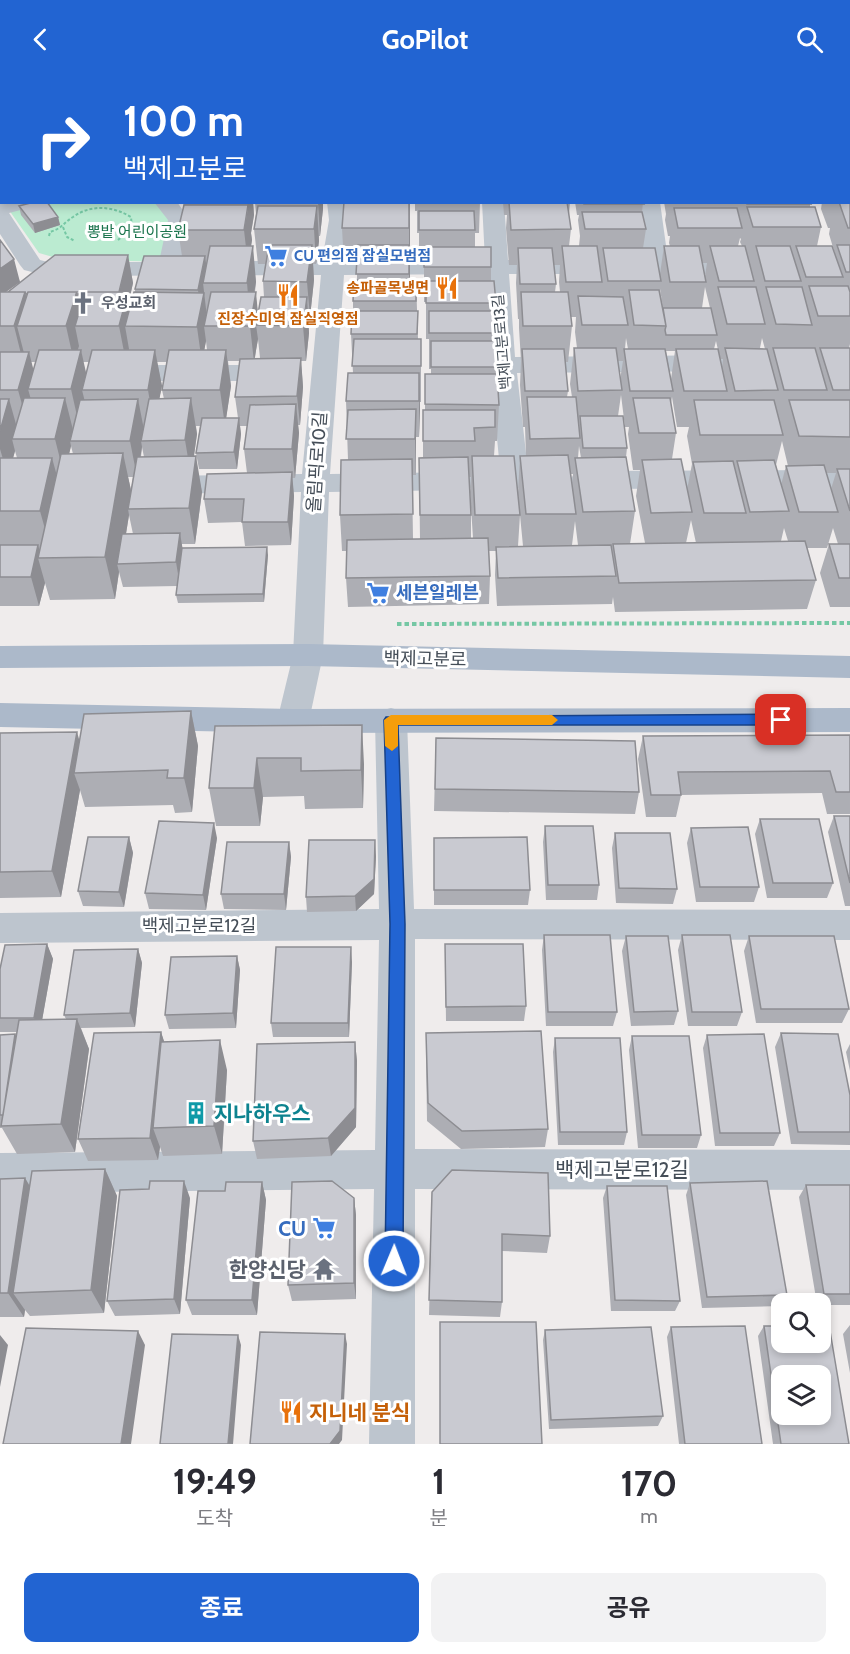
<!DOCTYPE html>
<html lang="ko">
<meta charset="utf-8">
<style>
body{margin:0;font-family:Cabin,"Noto Sans KR",sans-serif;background:#f2f2f3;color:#2b2b33;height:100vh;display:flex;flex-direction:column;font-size:22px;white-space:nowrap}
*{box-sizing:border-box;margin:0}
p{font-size:20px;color:#7c7c81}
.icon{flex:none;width:33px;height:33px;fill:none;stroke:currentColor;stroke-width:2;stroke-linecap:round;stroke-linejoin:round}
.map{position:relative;height:1366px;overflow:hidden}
.sheet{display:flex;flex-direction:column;background:#fff;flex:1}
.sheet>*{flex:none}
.hud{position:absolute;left:0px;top:0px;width:850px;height:126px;box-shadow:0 3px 9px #0003;background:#2264d2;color:#fff;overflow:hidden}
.tools{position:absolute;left:771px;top:1215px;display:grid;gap:12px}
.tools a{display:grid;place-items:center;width:60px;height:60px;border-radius:12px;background:#fff;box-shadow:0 3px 9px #0003;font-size:30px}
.pin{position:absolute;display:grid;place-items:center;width:51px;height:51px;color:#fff;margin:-26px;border-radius:12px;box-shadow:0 3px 9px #0006}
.me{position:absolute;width:66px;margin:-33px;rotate:1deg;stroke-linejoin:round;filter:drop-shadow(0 0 4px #0008)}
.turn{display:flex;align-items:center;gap:21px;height:126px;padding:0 24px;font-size:27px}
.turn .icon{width:78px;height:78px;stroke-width:2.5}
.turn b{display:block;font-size:42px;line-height:51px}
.eta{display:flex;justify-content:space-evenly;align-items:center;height:102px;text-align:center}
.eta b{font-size:36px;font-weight:700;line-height:42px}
.button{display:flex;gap:12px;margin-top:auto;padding:12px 24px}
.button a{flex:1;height:69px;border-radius:12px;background:#2264d2;color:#fff;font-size:24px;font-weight:700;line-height:69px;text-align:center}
.button a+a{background:#f2f2f3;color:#2b2b33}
header{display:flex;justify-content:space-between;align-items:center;height:78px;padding:0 24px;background:#2264d2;color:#fff;font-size:27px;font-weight:700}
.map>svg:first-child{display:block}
</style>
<header><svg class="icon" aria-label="back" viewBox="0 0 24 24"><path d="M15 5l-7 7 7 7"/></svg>GoPilot<svg class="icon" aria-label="search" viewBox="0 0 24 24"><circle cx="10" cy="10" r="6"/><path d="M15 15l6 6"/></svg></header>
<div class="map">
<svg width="850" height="1366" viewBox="0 0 850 1366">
<rect width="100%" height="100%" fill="#efecec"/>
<!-- green -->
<path fill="#bbebd1" d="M37,125h120l15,16 -7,43 -105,-3 -21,-6 -30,-43z"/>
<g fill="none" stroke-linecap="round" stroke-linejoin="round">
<!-- path-far1 -->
<path stroke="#75c7a4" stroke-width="2" stroke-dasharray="3 2" stroke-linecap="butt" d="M63,149l4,10 8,4
M132,152l13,7
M49,158l1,-4c13,-4 13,-9 23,-15 18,-13 40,-11 58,0l1,11 -14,12"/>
<!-- path -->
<path stroke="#75c7a4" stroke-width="4" stroke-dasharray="4.5 3" stroke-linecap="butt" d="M397,546l453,-1"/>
<!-- minor -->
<path fill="#bdc5ce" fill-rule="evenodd" d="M210,0h25l-26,2z
M0,124h35l-3,5 -23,6 31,47 8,2h111l9,-42 -14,-18h23l13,18 -8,41h140l7,-41 -2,-18h22l2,18 -5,41 139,-1 -3,-58h22l4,58h97l8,2 4,5 -4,5 -8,2h-96l6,83 335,-3v16l-333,3 12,107 -4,6 -10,3 -10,-3 -4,-6 -11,-115 -4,-91 -142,1 -14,199 133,-2 10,3 4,6 -4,6 -10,3 -134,2 -6,163 -14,66 -5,9 -11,3 -11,-3 -5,-9 16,-66 8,-163 -146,2 -10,-3 -4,-6 4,-6 10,-3 147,-2 19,-199 -273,1 -24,-6 -4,-5 -20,-31z
M638,124h22l8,58h182v14h-193l-8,-2 -4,-5z
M116,287h167l9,3 4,5 -4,5 -9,3h-167l-9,-3 -4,-5 4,-5z
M850,392v18l-266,1 -10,-3 -4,-6 4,-6 10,-3z
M391,630l11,3 5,9 7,189 436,1v30l-435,-1v210l435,1v40l-435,-1v255h-46l5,-255 -374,4v-40l375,-3 4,-210 -379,3v-30l379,-4 -4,-189 5,-9z"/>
<!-- major -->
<path fill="#acb9ca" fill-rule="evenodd" d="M308,566l542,12v22l-542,-12 -308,2v-22z
M0,625l293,6 557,-1v24l-557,1 -293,-6z"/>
</g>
<!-- wall -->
<path fill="#adaeb4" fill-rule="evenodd" d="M0,0h51l1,2h-50v105h-1l-1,15z
M60,0h151l2,2h-151z
M225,0h625v266l-1,4h1v259h-20l-10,-34 9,-29h9l-5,-16 -6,20h-20l9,32 -9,29 -192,3 -2,-15 -1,7 -115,2 -2,-31 1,-24h-7l1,25 -1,28 -141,3 -2,-29 1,-27h-5l-2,-36 8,-55 -2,-59 7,-28 -2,-39 2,-23v-10l4,-21v-16h-13l-2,-36 68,-26v78h6l2,59h3v63h-1l-1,35h-3v38h-4l1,64h7l-1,-81 4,-1v-47h2v-36h6v-5h-2v-30h-3v-37h-2v-37h-5v-32h-2v-22h-2v-9h65l-1,31h-4v14l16,20v14l5,22 -2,38 5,26 -1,21 1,17 -2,36h-2l-1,15 24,36 2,-36h6l-1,-29h-2l-3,-42 1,-24 -2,-33v-9h-1l-2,-36 1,-18h-8l-3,-37 1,-13h-3l-1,-13h67l-1,13 2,14 -2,17h10l1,-10 -2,-16 1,-5h-2l-2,-13h68l-1,10 4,17 -3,19 17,26 4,-28h6l-1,-3 1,-7h-2l-3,-16 1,-6 -2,-12h146v5l11,20 -4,19 18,8 -6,-20 1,-6h-2l-7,-19 1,-7h27v-122h-624zM740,160l1,1 -1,3 2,4h-4zM702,185h5l-2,13zM554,187h6l-1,17 1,10h-5l1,-8zM705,209l5,21h-8zM660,211l3,19 -3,-17zM571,239h5l-1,15 2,16h-3l-4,36 2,13h-5l1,-6 -3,-29h3l4,-36zM626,260l2,11h-3zM762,260l3,11 -5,-1zM716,263l4,18h3l-1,9 -8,-19zM666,273h9l-4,28zM617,283h6l-3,19zM621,317l4,32h4l-1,7 5,36h7l-4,26 9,47 -15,1 5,-33 -9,-54 1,-9 -9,-32zM672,319l5,30h12l-2,9 5,28 -5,26 -15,-31 4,-26 -5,-30zM782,363l6,25h-2l-5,19 -5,-20zM579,368l2,12h-3zM826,395h10l-5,16zM571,396h2l-1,12zM469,399h2l-1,15 3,46h-2v-23zM520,437l3,31h-5zM691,442l5,23h-10zM575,443l3,24h-6zM784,450l4,13h-7z
M183,124h70l1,13 -3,18 1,7 -1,6 5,36 -1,10 3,22 6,-17 -1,-16 2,-17h-7l-4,-35 2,-15 -1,-12h68v7l-3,27h-1v5l-3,23h-3l1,16 -4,37h-2l1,16 -3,28h-5l2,26 -3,38h-2l1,8 -4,45h-3l2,18 -3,49 -46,1 -3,-24 -34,1 -4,-24 43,-26 -3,-24 3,-23h-7l1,8 -4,35h-38l-3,-16 4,-27h-4l1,8 -3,22 8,36 -7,52h-13v4l86,7 -4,47 -86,1 -2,-8 1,-9 -54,1 -4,-15 -4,27 -65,1 -5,-17 -6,23h-39v-366l20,42 -14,10 122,-37 5,28 -4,18 1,5 5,-14v-3l47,-33 -4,-26 6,-23zM258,261l2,19h-5l1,-8zM206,263l1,9h-3zM228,283h12l-5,36 3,21h-12l5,-32zM31,284h5l-3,8zM83,284h6l-3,12zM157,284h10l-5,28 2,9h-5l3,-13zM71,368l2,8h-4zM142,369l2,10h-3zM15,373l2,7h-4zM128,399h5l-2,13zM129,437l4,19h-7z
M19,128l39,11 2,8 -25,8 -14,-18z
M191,633l7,35 -6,66 -17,1 -2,-8 -88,2 -5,-17 -19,107 -61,1v-165l80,7z
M215,648l149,38 -1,44 -58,1 -1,-13 -41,1 -3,29h-44l-7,-38z
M850,657v79h-23l-5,-21 -141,2 -5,22h-30l-8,-58 5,-23z
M436,660l203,54 -4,22 -201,-3z
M834,738h16v90h-5l-17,-74z
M760,741l73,64 -6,15h-60l-12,-64z
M545,748l54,59 -2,15h-51l-3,-58z
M691,750l68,59 -5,15h-58l-9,-59z
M615,755l62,56 -4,15 -57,-1 -4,-55z
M129,759l4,16 -9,54 -41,-1 -5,-15z
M217,760l-11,72 -57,-1 -4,-16z
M434,760l96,52 -2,15h-94z
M289,764l2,15 -5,53 -62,-1 -3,-15z
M376,778l-2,38 -18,17 -49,1 -1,-15z
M544,857l73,77 -4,14h-67l-4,-76z
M682,857l60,77 -5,14h-49l-10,-76z
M626,858l52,75 -4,14 -43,1 -9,-75z
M749,858l100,73 -7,14h-86l-12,-72z
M47,866l6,15 -11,61 24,-1 -2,-4 74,-66 4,14 -7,64 -54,1 8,21 -14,103 -58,2 -15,-26h-2v-93l16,3 1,-6h-17v-63z
M445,866l81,62 -2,15h-78z
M237,878l3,14 -4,58 -67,1 -4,-14z
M352,884l-3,75h-76l-2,-14z
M161,954l3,10 63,28 -5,84 -59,2 -3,-9 -2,13 -70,1 -10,-22z
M781,955l69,62v50l-59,-1 -16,-97z
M707,957l73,98 -6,13h-59l-12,-98z
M632,958l69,99 -4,13h-59l-9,-98z
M555,960l72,94 -3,13h-66l-5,-93z
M355,964l2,19 -1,66 -25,29 -74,3 -4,-18z
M850,966v27l-4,-19z
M426,974l122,77 -3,18 -84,2 -34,-28z
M105,1091l12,27 -13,117 -74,3 -5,-6 -1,7h-24v-138l25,-1 5,8z
M262,1104l4,18 -9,115h-65l-6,-15 39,-109z
M690,1105l97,112 -6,11 -79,2 -16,-113z
M806,1107h44v120h-30v-1h-3l-18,-107z
M607,1108l73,115 -5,10h-64l-8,-113z
M432,1114l118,44 -3,17 -45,-2v51l-2,15 -71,-2z
M190,1120l-10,116 -65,2 -8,-15z
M354,1120l2,17v84l-64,2 -4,-16z
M850,1247v48l-7,-39z
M764,1248l85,118h-76l-15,-108z
M671,1249l91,117h-83l-12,-107z
M545,1252l118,86 -5,10 -109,3 -6,-89z"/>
<!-- shaded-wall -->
<path fill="#8d8d92" d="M0,0h51l1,2h-50v30l-2,-6z
M111,0h24v2h-30z
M142,0h51l-1,2h-50z
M239,0h52v2h-51z
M330,0h11v2h-17z
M345,0h30v2h-30z
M380,0h27v2h-27z
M477,0h14v2h-20z
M612,0h33v2h-38z
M705,0h20l-1,2h-24z
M0,104l2,4v13l-2,1z
M247,124h6l1,13 -3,18 1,7 -4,25 -4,-35 4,-21z
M318,124h5v7l-3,27z
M410,124v78l-1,21v-73z
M317,128l2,35 -3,23 -2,-35z
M58,139l2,8 -25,8 -2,-9z
M312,167l2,35 -4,37 -3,-35z
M253,168l3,36 -6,36 -3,-35z
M128,177l5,28 -4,18 5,25h-9l4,23 -3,13 -7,-36v-33z
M205,178l4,27h-6l5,43h-4l2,15 -4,22 -5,-36 3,-19 -2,-18z
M14,181l6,23 -20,14v-27z
M25,214l9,34h-17l8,31 -2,5 -9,-36z
M77,214l7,34h-9l4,20 -5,16 -8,-36z
M256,214l3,33h-3l2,14 -4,23 -4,-36z
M307,219l2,36 -3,28 -3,-35z
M81,272l8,36 -7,4 3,12 -6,23 -8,-36z
M155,272l7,36 -8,40 -6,-36z
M226,272l5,36 -6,40 -5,-36z
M29,274l9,36 -10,1 5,18 -5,19 -10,-36z
M301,280l2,29 -3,38 -3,-29z
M419,295l1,36 -1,28z
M65,320l9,36 -4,7 1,5 -7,29 -9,-36z
M191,320l6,36 -6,42 -6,-36z
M9,321l10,36 -7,4 3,12 -7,25 -8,-27v-18z
M138,321l7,36 -4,6 1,6 -5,30 -7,-36z
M296,326l3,29 -4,45 -3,-29z
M416,331v66l-1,-36z
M239,340l2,16 -4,35 -3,-17z
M123,375l9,42 -4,14 1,6 -8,49h-4l2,8 -4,27 -10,-42z
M196,378l6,36 -7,52 -6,-36z
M52,380l10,36 -12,53 -10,-36z
M292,394l2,24 -3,49 -3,-23z
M180,455l4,24 -4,29 -4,-24z
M38,467l4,13h-4l7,25 -6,23 -8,-29z
M267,469l1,8 -4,47 -1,-8z
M191,633l7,35 -6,66 -8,-34z
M362,647l2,39 -1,44 -2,-38z
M77,654l8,28 -11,13 6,17 -19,107 -9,-26z
M257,680l6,39 -3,29 -6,-38z
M214,745l3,15 -11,72 -3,-15z
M129,759l4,16 -9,54 -5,-15z
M375,762l1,16 -2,38 -18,17 -1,-15z
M289,764l2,15 -5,53 -2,-16z
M47,866l6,15 -13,73 -6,-14z
M351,869l1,15 -3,75 -1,-14z
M138,871l4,14 -7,64 -5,-14z
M237,878l3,14 -4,58 -3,-15z
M77,941l12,30 -14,103 -14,-28z
M161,954l8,24 -16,72 7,19 -2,13 -8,-22z
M15,956l6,14 -18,67z
M220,962l7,30 -5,84 -8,-28z
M355,964l2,19 -1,66 -25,29 -3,-18z
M105,1091l12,27 -13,117 -13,-23z
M25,1100l15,26 -27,89 12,17 -1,7 -16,-24z
M184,1103l6,17 -10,116 -6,-15z
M262,1104l4,18 -9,115 -5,-15z
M354,1120l2,17v84l-2,-16z
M138,1253l7,14 -14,99h-10z
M345,1256l2,10 -5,96 -3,4h-9z
M0,1257l8,10 -8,42z
M238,1257l3,10 -8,99h-5z"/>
<!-- building -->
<path fill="#c9cad1" stroke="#8d8d92" stroke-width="1.5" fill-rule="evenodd" d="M0,0h31l-2,2h-27v9h-2z
M74,0h37l-6,2h-30z
M164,0h47l2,2h-54z
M279,0h7l1,2h-14z
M307,0h23l-6,2h-15z
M431,0h46l-6,2h-38z
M504,0h61l2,2h-61z
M598,0h14l-5,2h-6z
M637,0h21l2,2h-28z
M669,0h36l-5,2h-29z
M767,0h58l3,2h-59z
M830,0h20v13h-1v-11l-22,-1z
M849,23h1v16h-1z
M2,33v19l-2,1v-19z
M849,46h1v14h-1z
M2,59v25h-1l-1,-2v-22z
M849,67h1v20h-1z
M849,96h1v19h-1z
M849,121h1v29h-2l-9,-26h10z
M34,124h13l11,15 -25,7 -14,-18z
M344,124h65v26h-67z
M509,124h58l4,27 -60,1z
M584,124h59l1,2h-60z
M747,124h63l1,2h-64z
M184,127h64l-4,25h-66z
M258,128h59l-3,23h-60z
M747,129h68l6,20h-68z
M674,130h63l5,20h-64z
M419,133h55l1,19h-56z
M582,134h60l4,17h-61z
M0,162l14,19 -14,10z
M269,167h43l-5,37 -44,-1z
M358,167h51v29h-53z
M837,167h13v27h-4z
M210,168h43l-6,37h-44z
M562,168h35l5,36h-36z
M664,168h35l7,36h-36z
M710,168h35l9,35h-35z
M756,168h34l11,35h-36z
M796,168h36l11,31h-37z
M424,169h67v20h-67z
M518,170h34l4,36h-36z
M603,170h52l6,33h-53z
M55,177h73l-9,37h-34l-1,2h-8l1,-2h-49l-1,2h-1l-1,-2h-17z
M144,178h61l-7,34 -63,-1z
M354,202h62v21h-63z
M426,203h68l2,22h-70z
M809,208h39l2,6v24h-32z
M718,209h38l9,37h-38z
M766,209h36l10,38 -36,-1z
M629,212h30l7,36 -32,-1z
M0,214h25l-11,34h-14z
M28,214h49l-11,34h-49z
M85,214h43l-9,34h-44z
M134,214l70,1 -7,34 -72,-1z
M211,214h45l-6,34h-46z
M521,214h47l4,34h-49z
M578,218l45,1 5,28h-46z
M261,219h46l-4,29 -47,-1z
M663,230h48l6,27h-51l-1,-5 1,-4z
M352,233h66l-1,23h-66z
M429,233h64l1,22h-65z
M354,261h67v27h-69z
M431,263h67l1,26h-68z
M574,270h42l6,42 -44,1z
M725,270l42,1 11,41 -43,1z
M773,270h42l12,42h-43z
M820,270h30v42h-17z
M522,271h42l4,42h-43z
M624,271h41l8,42h-43z
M676,271h42l9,42h-43z
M39,272h42l-10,39h-43z
M92,272h63l-7,40h-66z
M169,272h57l-6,40h-58z
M0,274h29l-11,38h-18z
M301,280l-4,38 -62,1 5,-38z
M348,295h71v28h-73z
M425,296h72l2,31 -74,-1z
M527,319h49l4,41 -50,1z
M24,320h41l-10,41h-43z
M191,320l-6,42 -44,1 8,-42z
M633,320h37l6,35h-37z
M0,321h9l-9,32z
M138,321l-8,42h-60l10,-41z
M694,322h80l9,35h-83z
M789,322h61v37l-51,-1z
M296,326l-4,45h-48l6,-44z
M416,331l-1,30h-69l2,-29z
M423,332h72v17l-21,1 1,13h-52z
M580,338h43l4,32h-44z
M202,340h37l-5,34 -38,1z
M123,375l-18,104 -67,1 23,-104z
M568,377l8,59h-50l-6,-58z
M196,378l-7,52 -61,1 9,-52z
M472,378h42l6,59h-45z
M468,379l3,58h-51l-1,-57z
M626,379l9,54 -52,1 -8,-54z
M0,380h52l-12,53h-40z
M412,381l1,55 -73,1 1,-55z
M681,381l11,53 -41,1 -9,-53z
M774,382l15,51 -39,1 -13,-51z
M733,383l13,52h-42l-11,-51z
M824,387l14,47h-39l-13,-46z
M837,391h13v42z
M292,394l-4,50h-46l2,-23h-40l3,-25z
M180,455l-4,29 -59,2 5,-30z
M488,460l2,38 -144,2 1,-38z
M805,463l11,39 -197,3 -6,-39z
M829,466h21v34h-11z
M0,467h38l-7,32h-31z
M611,467l5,31 -118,2 -2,-31z
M267,469l-4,47 -87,1 6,-47z
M191,633l-7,67h-17l1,-8 -94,3 10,-59z
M362,647l-1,45 -60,1v-13h-44l-3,30h-45l6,-62z
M77,654l-25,139 -52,1v-139z
M850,657v57h-14l-6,-21 -152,1 3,23h-30l-8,-59z
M436,660l199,3 4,51 -204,-3z
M834,738h16v67z
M760,741h59l14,64h-60z
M159,743l55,2 -11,72 -58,-2z
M545,748h48l6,59h-51z
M748,749l11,60h-59l-9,-59z
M615,755h55l7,56 -58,-1z
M88,759h41l-10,55 -41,-1z
M527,759l3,53h-96v-52z
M309,762h66l-1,39 -19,17 -49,1z
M227,764h62l-5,52h-63z
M544,857h66l7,77h-69z
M682,857h48l12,77h-50z
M626,858h42l10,75 -44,1z
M749,858h85l15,73h-88z
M47,866l-13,74h-34v-49l5,-24z
M445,866h78l3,62 -80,1z
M276,869h75l-3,76h-77z
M138,871l-8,64 -66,2 10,-65z
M237,878l-4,57 -68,2 6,-58z
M77,941l-16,105 -60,2 18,-106z
M541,953l7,98 -86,2 -34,-28 -2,-70z
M161,954l-11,106 -72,1 16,-106z
M781,955l57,1 12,61v37h-52z
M15,956l-12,81h-3v-80z
M764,956l16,99h-60l-13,-98z
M632,958h57l12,99h-59z
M555,960h65l7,94h-67z
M220,962l-6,86 -61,2 8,-86z
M355,964v66l-27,30 -75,3 4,-97z
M105,1091l-14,121 -78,3 19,-122z
M452,1092l96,3 2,63 -48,-2v68l-73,-2 3,-108z
M25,1100l-17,115h-8v-114z
M150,1103h34l-10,118 -67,2 13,-111 29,-1z
M332,1103l22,17v85l-66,2 4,-103z
M767,1103l20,114 -80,2 -17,-114z
M226,1104h36l-10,118h-66l12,-109h27z
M806,1107h44v109h-26z
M607,1108h60l13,115 -65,-1z
M440,1244h96l6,122h-102z
M829,1247l20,119h-68l-17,-118h18v16h38v-16zM782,1298h38v38h-38z
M745,1248l17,118h-77l-14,-117z
M651,1249l12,89 -112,4 -6,-90z
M26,1250l112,3 -17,113h-118z
M260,1254l85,2 -5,97 -10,13h-80z
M172,1256l66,1 -10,109h-68z"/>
<!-- route -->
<path fill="#2264d2" stroke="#164188" stroke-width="1.5" d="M781,636l7,6 -7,5h-383l7,199 -2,337 -3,6 -6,2 -6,-2 -3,-6 5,-337 -6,-204 2,-3z"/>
<!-- slow -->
<path fill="#f59e0b" d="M391,637h161l6,5 -6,5h-154v21l-6,5 -7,-5 -1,-26z"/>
<!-- icons -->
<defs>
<g id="supermarket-bare" transform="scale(1.8)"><path d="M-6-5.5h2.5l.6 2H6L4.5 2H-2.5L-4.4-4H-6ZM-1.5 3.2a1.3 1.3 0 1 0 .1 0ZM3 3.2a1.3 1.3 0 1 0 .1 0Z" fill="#3f7fe0" stroke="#fff" stroke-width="2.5" paint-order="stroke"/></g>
<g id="restaurant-bare" transform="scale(1.8)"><path d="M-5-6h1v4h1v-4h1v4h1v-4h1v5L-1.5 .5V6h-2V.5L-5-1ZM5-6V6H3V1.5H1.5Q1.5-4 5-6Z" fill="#e8710a" stroke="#fff" stroke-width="2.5" paint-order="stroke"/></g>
<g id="church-bare" transform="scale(1.8)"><path d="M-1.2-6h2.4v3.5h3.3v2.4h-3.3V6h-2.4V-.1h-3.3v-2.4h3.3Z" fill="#6b7280" stroke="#fff" stroke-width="2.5" paint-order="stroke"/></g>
<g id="building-bare" transform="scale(1.8)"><path d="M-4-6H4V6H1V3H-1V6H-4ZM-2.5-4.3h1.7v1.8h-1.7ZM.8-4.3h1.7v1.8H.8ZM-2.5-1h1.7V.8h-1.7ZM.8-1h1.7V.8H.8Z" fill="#0f9aa8" stroke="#fff" stroke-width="2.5" paint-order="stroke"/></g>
<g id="temple-bare" transform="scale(1.8)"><path d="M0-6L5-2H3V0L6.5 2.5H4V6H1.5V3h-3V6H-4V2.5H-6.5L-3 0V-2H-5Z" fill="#6b7280" stroke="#fff" stroke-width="2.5" paint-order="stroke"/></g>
</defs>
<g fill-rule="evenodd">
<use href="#supermarket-bare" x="276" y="178"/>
<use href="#restaurant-bare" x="447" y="210"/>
<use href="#restaurant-bare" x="288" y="217"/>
<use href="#church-bare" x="83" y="225"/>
<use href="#supermarket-bare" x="378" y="515"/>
<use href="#building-bare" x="196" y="1035"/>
<use href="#supermarket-bare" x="324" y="1150"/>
<use href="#temple-bare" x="324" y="1191"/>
<use href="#restaurant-bare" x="291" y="1334"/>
</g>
<g text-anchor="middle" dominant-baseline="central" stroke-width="6" stroke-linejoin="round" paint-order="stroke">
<!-- far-park labels -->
<g font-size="15" fill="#1b744d" stroke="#fff">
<text x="137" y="154">뽕밭 어린이공원</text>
</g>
<!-- far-shop labels -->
<g font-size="15" font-weight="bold" fill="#366cbe" stroke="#fff" text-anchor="start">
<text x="294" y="178">CU 편의점 잠실모범점</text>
</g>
<!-- far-food labels -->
<g font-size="15" font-weight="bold" fill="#c56008" stroke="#fff" text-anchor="end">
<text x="429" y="210">송파골목냉면</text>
<text x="288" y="241" text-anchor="middle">진장수미역 잠실직영점</text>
</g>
<!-- far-worship labels -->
<g font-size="15" font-weight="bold" fill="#5b616d" stroke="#fff" text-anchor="start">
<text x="101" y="225">우성교회</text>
</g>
<!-- far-street labels -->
<g font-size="15" fill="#454e58" stroke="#fff">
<text transform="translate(502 264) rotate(-95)">백제고분로13길</text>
</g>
<!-- street labels -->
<g font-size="18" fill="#454e58" stroke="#fff">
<text transform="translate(317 384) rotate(-86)">올림픽로10길</text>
<text transform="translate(425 581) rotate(1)">백제고분로</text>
<text x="199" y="848">백제고분로12길</text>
</g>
<!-- shop labels -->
<g font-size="18" font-weight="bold" fill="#366cbe" stroke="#fff" text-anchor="start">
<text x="396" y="515">세븐일레븐</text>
</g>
<!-- near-culture labels -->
<g font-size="21" font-weight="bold" fill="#0d838f" stroke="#fff" text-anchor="start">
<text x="214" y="1035">지나하우스</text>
</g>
<!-- near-street labels -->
<g font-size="21" fill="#454e58" stroke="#fff">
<text x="622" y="1091">백제고분로12길</text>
</g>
<!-- near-shop labels -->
<g font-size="21" font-weight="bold" fill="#366cbe" stroke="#fff" text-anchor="end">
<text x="306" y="1150">CU</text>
</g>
<!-- near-worship labels -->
<g font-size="21" font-weight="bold" fill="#5b616d" stroke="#fff" text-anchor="end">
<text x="306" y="1191">한양신당</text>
</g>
<!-- near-food labels -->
<g font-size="21" font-weight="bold" fill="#c56008" stroke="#fff" text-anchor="start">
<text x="309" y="1334">지니네 분식</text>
</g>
</g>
</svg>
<div class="tools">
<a><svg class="icon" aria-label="search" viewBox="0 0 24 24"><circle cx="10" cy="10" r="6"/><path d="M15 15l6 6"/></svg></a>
<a><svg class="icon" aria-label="layers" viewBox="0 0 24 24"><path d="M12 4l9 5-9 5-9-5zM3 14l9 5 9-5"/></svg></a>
</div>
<div class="pin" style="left:781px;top:642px;background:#d93025"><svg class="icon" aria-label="arrive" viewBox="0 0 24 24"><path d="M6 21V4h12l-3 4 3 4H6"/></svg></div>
<svg class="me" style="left:394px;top:1183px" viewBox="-20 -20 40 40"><circle r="17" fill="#2264d2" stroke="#fff" stroke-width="3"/><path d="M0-11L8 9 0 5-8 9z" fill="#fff"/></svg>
<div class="hud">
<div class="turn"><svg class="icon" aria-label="right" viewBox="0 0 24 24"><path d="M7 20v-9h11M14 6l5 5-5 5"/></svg><div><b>100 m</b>백제고분로</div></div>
</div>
</div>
<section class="sheet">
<div class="eta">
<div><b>19:49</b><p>도착</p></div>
<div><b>1</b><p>분</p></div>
<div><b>170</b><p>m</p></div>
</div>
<div class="button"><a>종료</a><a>공유</a></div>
</section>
